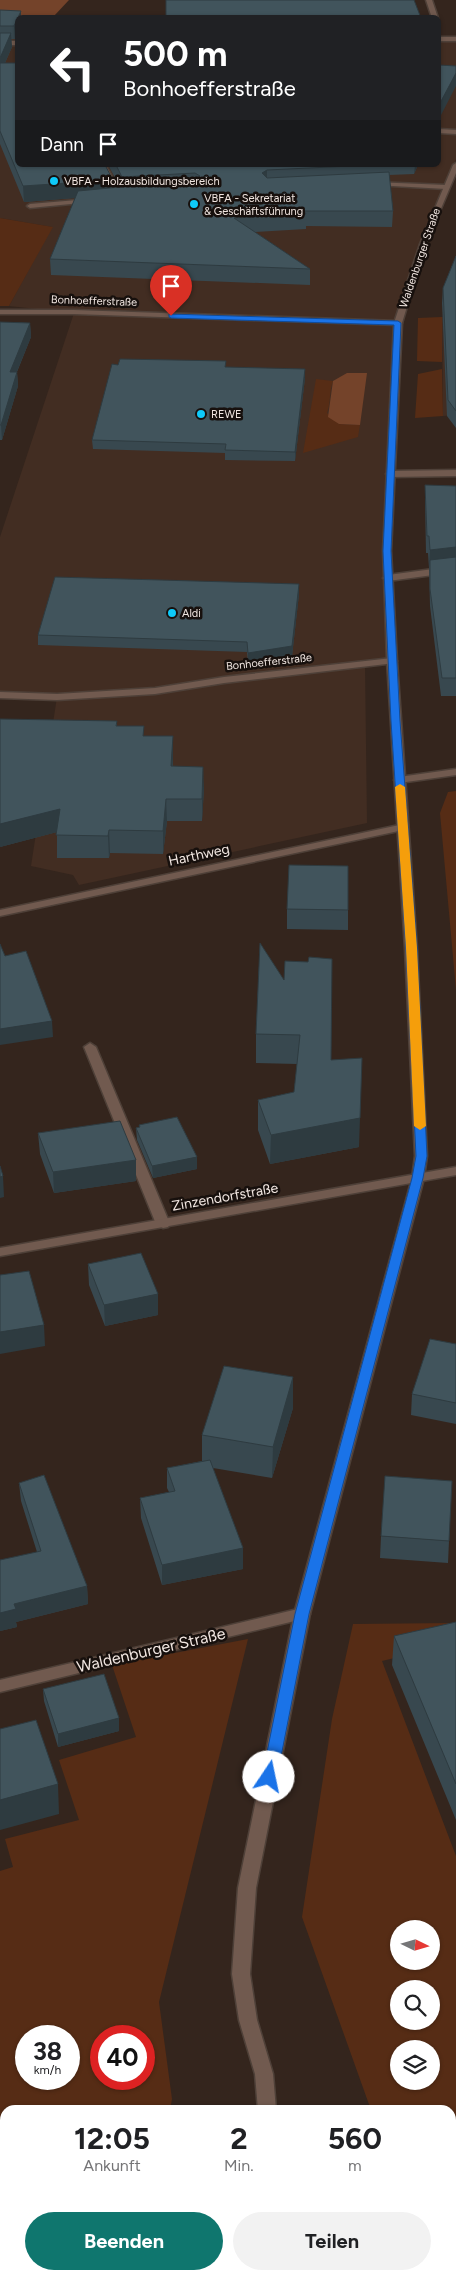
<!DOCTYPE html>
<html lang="de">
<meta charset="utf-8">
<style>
body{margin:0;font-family:Figtree,sans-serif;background:#f2f2f2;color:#202124;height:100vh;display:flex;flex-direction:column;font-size:19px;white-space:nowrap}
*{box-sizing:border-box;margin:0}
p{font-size:16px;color:#757577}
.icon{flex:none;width:28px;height:28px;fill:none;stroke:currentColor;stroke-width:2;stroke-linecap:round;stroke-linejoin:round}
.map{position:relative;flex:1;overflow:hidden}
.details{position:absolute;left:0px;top:2105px;width:456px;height:175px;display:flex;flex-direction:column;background:#fff;border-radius:15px 15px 0 0;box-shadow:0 1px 4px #0004}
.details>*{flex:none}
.hud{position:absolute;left:15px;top:15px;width:426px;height:152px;border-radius:8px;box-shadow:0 1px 4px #0004;background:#202124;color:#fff;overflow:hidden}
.needle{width:32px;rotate:95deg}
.tools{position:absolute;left:390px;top:1920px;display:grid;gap:10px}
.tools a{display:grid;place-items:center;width:50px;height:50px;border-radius:50%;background:#fff;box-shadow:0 1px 4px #0004;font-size:25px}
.speed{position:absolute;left:15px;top:2025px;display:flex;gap:10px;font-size:25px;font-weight:700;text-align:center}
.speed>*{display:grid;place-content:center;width:65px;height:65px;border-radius:50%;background:#fff;box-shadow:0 1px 4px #0004;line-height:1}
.speed small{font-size:12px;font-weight:400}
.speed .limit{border:8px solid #d22;background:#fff;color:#111}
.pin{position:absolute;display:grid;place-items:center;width:42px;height:42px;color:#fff;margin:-51px -21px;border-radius:50% 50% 50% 0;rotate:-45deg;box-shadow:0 0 5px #0007}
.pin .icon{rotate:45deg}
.me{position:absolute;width:55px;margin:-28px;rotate:11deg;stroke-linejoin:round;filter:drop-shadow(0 0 4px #0008)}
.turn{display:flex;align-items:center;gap:18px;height:105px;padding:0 25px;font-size:22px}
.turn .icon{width:65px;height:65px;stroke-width:2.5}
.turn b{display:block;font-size:35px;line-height:42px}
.then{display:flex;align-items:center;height:48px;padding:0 25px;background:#0003;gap:10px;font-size:19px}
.eta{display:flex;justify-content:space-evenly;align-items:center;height:85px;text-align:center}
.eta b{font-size:30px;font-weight:700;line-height:35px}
.action{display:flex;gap:10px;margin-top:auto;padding:10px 25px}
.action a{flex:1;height:58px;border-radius:30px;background:#0f766e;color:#fff;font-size:20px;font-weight:700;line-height:58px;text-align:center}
.action a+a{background:#f2f2f2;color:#202124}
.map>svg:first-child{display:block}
</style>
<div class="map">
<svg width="456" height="2280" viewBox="0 0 456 2280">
<rect width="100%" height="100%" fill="#34251d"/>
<!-- built -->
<path fill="#422d22" d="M0,22h17l1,143h421v-123h17v117l-57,159 -9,156 2,187 -27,3 2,159 -288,62 -6,-10 -42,-9 26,-169 -57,-2v-158l74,-224 -65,-7 43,-79 -52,-9z
M456,315v100l-13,1 -1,-99z"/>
<!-- green -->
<path fill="#562c15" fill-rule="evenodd" d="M0,218l53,9 -44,79h-9z
M442,317v45l-25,-1 1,-43z
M442,369l1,47 -28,2 3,-44z
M316,379l17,2c-4,11 -2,21 -6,32l12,11 21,1 -2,12 -55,16z
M456,791v199l-16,-177 8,-21z
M456,1623v20l-74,18 74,195v265l-5,1v-12h-80l-69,-193 30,-198 21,-95zM399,1929h32v32h-32zM399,1989h32v32h-32zM399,2049h32v32h-32z
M248,1639l-89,363 13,97 -2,11h-165v120l-5,2v-361l13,-4 -8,-28 74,-19 -20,-60 77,-23 -24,-72zM69,2036v43h-43v-43zM144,2036v43h-43v-43z"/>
<!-- forest -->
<path fill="#74432a" d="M0,0h69l-15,16 -36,2 -1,4h-17z
M347,373h20l-7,52 -21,-1 -11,-7 5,-36z"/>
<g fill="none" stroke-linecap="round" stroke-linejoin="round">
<!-- service casing -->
<g stroke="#4e4038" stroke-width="3">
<path id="service" d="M439,129l17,1v4l-17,-1z
M100,165h6l16,31v4l-8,-1 2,-3z
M373,182l73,3 3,2 -3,2 -71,-4 -2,-1z
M89,199l3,2 -1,1 -61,6 -3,-2 3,-2z
M456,566v6l-68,9 -5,-3 5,-3z
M90,1043l6,4 74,177 -2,3 -5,1 -7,-4 -72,-177z"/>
</g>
<!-- minor casing -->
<g stroke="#4e4038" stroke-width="3">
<path id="minor" d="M426,0h6l6,18h-6z
M439,37h17v4h-17z
M0,41h18v4h-18z
M0,310h74l324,11 4,2 -4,2 -324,-11h-74z
M456,470v6l-66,1 -4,-3 4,-3z
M392,658l5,3 -2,2 -171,20 -69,11 -98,6 -57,-2v-6l57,2 98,-6 69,-11z
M456,769v6l-57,8 -5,-3 5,-3z
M404,824l4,1v4l-408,87v-6z
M456,1167v8l-456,81v-8z
M302,1608l5,2 3,4 -3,4 -307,74v-12z
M456,2168v18l-5,2v-18z"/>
</g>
<!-- tertiary casing -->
<g stroke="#4e4038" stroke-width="3">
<path id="tertiary" d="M456,163v10l-30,71 -24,79 -11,228 6,110 20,288 10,207 -3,22 -114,436 -54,274 -6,86 7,46 16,54 3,36h-18l-3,-36 -16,-54 -7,-46 6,-86 56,-274 118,-436 3,-22 -10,-207 -18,-288 -4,-110 11,-228 26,-79 33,-79z
M58,2275h38l-2,5h-38z"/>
</g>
<!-- service -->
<use href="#service" fill="#715a4f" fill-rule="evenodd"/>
<!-- minor -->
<use href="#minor" fill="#715a4f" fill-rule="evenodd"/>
<!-- tertiary -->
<use href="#tertiary" fill="#715a4f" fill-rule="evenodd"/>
</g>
<!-- wall -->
<path fill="#38484f" d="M0,10l18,8v15l-3,6h-4l1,8 -7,16 108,125 7,-1 -12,-22h310l-4,9 -25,1 4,36 -1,16 -86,-1v3l-51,3 55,37v16l-259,-10 -1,-16 25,-61 -51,4 -24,-58z
M456,256v172l-9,-12 -5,-113 1,-15z
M0,322l30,1 1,14 -14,35 1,14 -16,54h-2z
M226,367l79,11 -10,83 -70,-1v-7l-132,-4 -1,-9z
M425,485l31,1v210h-15l-11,-90 -1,-38 -1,-15h-2l-1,-52z
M299,594l-7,62 -44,7 -1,-11 -209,-7v-10z
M117,721v5l27,10 29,22v8l31,22 -2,33h-35l-4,33 -53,-1 -1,5h-52v-26l-57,15z
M287,909l61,1v20l-61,-1z
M260,943l71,117 28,87 -89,17 -12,-34v-30l36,-8 3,-28 -41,-1v-29z
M139,1125l58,44 -44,9 -16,-38 -1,-12 3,-1z
M38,1133l98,27v21l-82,12 -14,-39z
M88,1264l70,51 -53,11 -16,-41z
M456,1344v80l-45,-9 1,-21z
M293,1377v31l-21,70 -59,-10 30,101 -81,16 -21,-67 -1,-20 29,-6 -2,-4v-20l35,-7v-26z
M19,1483l68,103 1,18 -72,18 1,5 -17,4 37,-79 -16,-51z
M381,1536l68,5 -1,22 -68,-5z
M456,1622v198l-64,-155 2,-29z
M43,1689l76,42 -61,16 -14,-46z"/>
<!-- shaded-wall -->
<path fill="#2e3b40" d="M21,11v7h-3z
M18,18v15l-3,6 -1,-13z
M11,33l1,14 -12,27v-16z
M456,73v13l-17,33v-14z
M415,165h3l-4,9z
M267,170v15l-5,-12z
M113,180v15l-89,7 -1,-16z
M30,323l1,14 -20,49 -1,-14z
M305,369v9l-10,83v-9z
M17,372l1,14 -16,54 -1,-15z
M456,547v17l-26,-4 -1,8 1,-18z
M299,584v10l-7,62 -44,7v-10z
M173,736v22l-2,30v-22z
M203,767l1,21 -2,33v-22z
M166,799l1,22 -4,33v-23z
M60,809l1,22 -61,16v-23z
M109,830l1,23 -1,5 -1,-22z
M52,1021l1,16 -53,8v-16z
M360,1118l-1,29 -89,17 1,-29z
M197,1157v12l-44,9 -1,-12z
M136,1160v21l-82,12 -1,-21z
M3,1176l1,21 -4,1v-21z
M158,1294v21l-53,11 -1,-21z
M44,1325l1,21 -45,8v-22z
M293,1377v31l-21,70 1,-31z
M243,1548v21l-81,16v-20z
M87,1586l1,18 -72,18 1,5 -17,4v-18l14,-9z
M119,1718v13l-61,16v-13z
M58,1784l1,30 -59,16v-30z"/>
<!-- building -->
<path fill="#41545c" stroke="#2e3b40" d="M166,0h248l7,18h-255z
M0,10l21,1 -7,15h-14z
M0,33h11l-11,25z
M0,63h18v102h87l8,15 -90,6 -23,-55z
M439,65l17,1v7l-17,32z
M116,165h256l-105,5 -5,3 5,5 122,-6 4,39h-89l2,3 -72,4 76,51 -260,-10 28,-68 42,-4 3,-3 72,-3 5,-5 -5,-3 -73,4z
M456,256v155l-8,-11 -5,-112z
M0,322l30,1 -20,49h7l-16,53h-1z
M120,359l106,2 -1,6 80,2 -10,83 -70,-2 1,-6 -134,-4 20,-76 6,1z
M425,485l31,1v61l-26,3 -1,-14h-2z
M456,557v121h-14l-12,-89v-29z
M55,577l244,7 -7,62 -44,7 -1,-11 -209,-7z
M0,719l117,2 -1,5h28l-1,10h30l-2,30 32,1 -1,32h-36l-3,32 -54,-1 -1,6 -52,-1 4,-26 -60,15z
M289,865l59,1v44l-61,-1z
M260,943l24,37 1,-19 23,1 1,-5 23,2 -1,101 31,-2 -2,60 -89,17 -13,-35 36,-8 6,-57 -44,-1z
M0,944l5,12 21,-5 26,70 -52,8z
M177,1117l20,40 -45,9 -16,-38 4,-1 -1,-2z
M120,1121l16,39 -83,12 -15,-39z
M0,1166l3,10 -3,1z
M141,1253l17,41 -54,11 -16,-41z
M29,1271l15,54 -44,7v-57z
M430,1339l26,5v59l-44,-9z
M224,1366l69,11 -20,70 -71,-12z
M210,1460l33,88 -81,17 -22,-67 35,-7 -8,-23z
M44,1475l43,111 -73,18 2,5 -16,4v-53l41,-9 -22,-68z
M385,1476l67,5 -3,60 -68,-5z
M456,1622v162l-62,-148z
M104,1674l15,44 -61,16 -15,-45z
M36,1720l22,64 -58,16v-71z
M456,2275v5h-18z"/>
<!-- route -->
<path fill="#1a73e8" stroke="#114b97" d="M169,314l229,7 3,2 -10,228 9,170 17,227 10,208 -4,22 -114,436 -32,163 -2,4 -6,2 -5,-2 -2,-4 33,-163 117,-436 4,-22 -10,-208 -15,-227 -8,-170 11,-226 -223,-7 -2,-1z"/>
<!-- slow -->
<path fill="#f59e0b" d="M400,784l5,3 12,161 9,178 -6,4 -6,-4 -8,-178 -11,-161z"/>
<!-- markers -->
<g fill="#0ecafa" stroke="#17100d" stroke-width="2">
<circle cx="54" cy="181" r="5"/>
<circle cx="194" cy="204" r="5"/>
<circle cx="201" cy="414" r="5"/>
<circle cx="172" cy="613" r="5"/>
</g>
<g text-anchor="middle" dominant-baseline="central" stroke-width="5" stroke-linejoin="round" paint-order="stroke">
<!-- far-poi labels -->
<g font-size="11" fill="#f1e6e1" stroke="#17100d" text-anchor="start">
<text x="64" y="181">VBFA - Holzausbildungsbereich</text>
<text x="204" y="198">VBFA - Sekretariat<tspan x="204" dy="13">&amp; Geschäftsführung</tspan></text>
<text x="211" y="414">REWE</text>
<text x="182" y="613">Aldi</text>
</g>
<!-- far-street labels -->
<g font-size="11" fill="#f1e6e1" stroke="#17100d">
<text transform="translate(420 258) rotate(-71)">Waldenburger Straße</text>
<text transform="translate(94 301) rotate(2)">Bonhoefferstraße</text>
<text transform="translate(269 662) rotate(-6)">Bonhoefferstraße</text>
</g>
<!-- street labels -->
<g font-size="14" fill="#f1e6e1" stroke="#17100d">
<text transform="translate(199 855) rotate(-12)">Harthweg</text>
<text transform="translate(225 1197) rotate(-10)">Zinzendorfstraße</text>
</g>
<!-- near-street labels -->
<g font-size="16" fill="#f1e6e1" stroke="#17100d">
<text transform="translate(151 1650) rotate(-13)">Waldenburger Straße</text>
</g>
</g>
</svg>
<div class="tools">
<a><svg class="needle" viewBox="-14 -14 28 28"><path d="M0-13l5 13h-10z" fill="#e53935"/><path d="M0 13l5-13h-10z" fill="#757577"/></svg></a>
<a><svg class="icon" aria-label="search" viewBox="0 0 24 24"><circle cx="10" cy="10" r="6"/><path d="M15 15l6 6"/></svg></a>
<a><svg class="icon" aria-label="layers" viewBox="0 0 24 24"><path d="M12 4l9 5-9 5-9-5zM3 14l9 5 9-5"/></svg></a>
</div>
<div class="speed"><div>38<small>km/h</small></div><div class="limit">40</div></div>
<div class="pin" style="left:171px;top:316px;background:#d93025"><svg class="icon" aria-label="arrive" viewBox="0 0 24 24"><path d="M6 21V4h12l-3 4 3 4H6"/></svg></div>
<svg class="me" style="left:269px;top:1777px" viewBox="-20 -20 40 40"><circle r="19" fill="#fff"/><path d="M0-13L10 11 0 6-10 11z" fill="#1a73e8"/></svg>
<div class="hud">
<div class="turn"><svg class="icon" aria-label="left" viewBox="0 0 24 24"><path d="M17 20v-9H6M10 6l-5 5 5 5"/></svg><div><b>500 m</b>Bonhoefferstraße</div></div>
<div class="then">Dann<svg class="icon" aria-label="arrive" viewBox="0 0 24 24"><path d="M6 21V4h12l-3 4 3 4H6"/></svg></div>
</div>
<section class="details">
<div class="eta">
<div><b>12:05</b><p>Ankunft</p></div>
<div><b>2</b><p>Min.</p></div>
<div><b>560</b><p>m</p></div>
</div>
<div class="action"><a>Beenden</a><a>Teilen</a></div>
</section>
</div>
